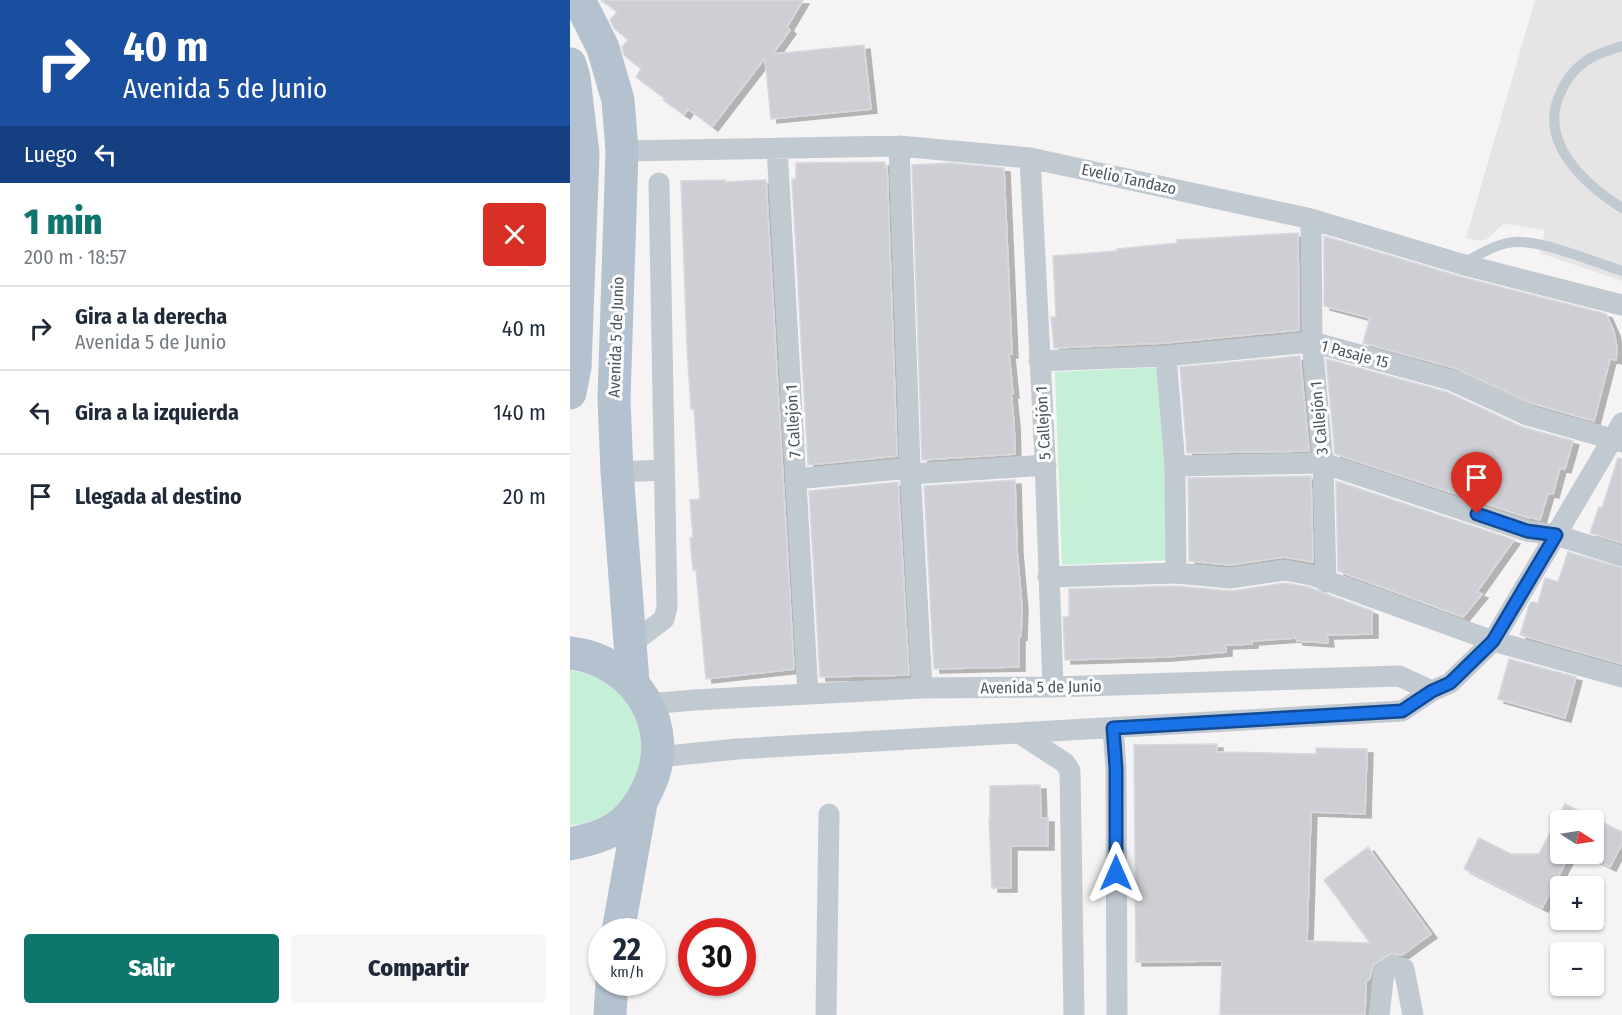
<!DOCTYPE html>
<html lang="es">
<meta charset="utf-8">
<style>
body{margin:0;font-family:"Fira Sans Condensed",sans-serif;background:#f6f6f7;color:#1f2937;height:100vh;display:flex;flex-direction:column;font-size:22px;white-space:nowrap}
*{box-sizing:border-box;margin:0}
p{font-size:20px;color:#747a83}
.icon{flex:none;width:33px;height:33px;fill:none;stroke:currentColor;stroke-width:2;stroke-linecap:round;stroke-linejoin:round}
.map{position:relative;flex:1;overflow:hidden}
.sheet{display:flex;flex-direction:column;background:#fff;width:570px}
.sheet>*{flex:none}
.guide{background:#1a4fa0;color:#fff;overflow:hidden}
.needle{width:39px;rotate:102deg}
.buttons{position:absolute;left:980px;top:810px;display:grid;gap:12px}
.buttons a{display:grid;place-items:center;width:54px;height:54px;border-radius:6px;background:#fff;box-shadow:0 2px 4px #0004;font-size:30px}
.speed{position:absolute;left:18px;top:918px;display:flex;gap:12px;font-size:30px;font-weight:700;text-align:center}
.speed>*{display:grid;place-content:center;width:78px;height:78px;border-radius:50%;background:#fff;box-shadow:0 2px 4px #0004;line-height:1}
.speed small{font-size:15px;font-weight:400}
.speed .limit{border:9px solid #d22;background:#fff;color:#111}
.pin{position:absolute;display:grid;place-items:center;width:51px;height:51px;color:#fff;margin:-62px -26px;border-radius:50% 50% 50% 0;rotate:-45deg;box-shadow:0 0 6px #0007}
.pin .icon{rotate:45deg}
.me{position:absolute;width:66px;margin:-33px;rotate:0deg;stroke-linejoin:round;filter:drop-shadow(0 0 4px #0008)}
.turn{display:flex;align-items:center;gap:21px;height:126px;padding:0 24px;font-size:27px}
.turn .icon{width:78px;height:78px;stroke-width:2.5}
.turn b{display:block;font-size:42px;line-height:51px}
.then{display:flex;align-items:center;height:57px;padding:0 24px;background:#0003;gap:12px;font-size:22px}
.round{display:grid;place-items:center;flex:none;width:63px;height:63px;border-radius:6px;background:#f6f6f7}
.head{display:flex;align-items:center;justify-content:space-between;height:102px;padding:0 24px}
h1{font-size:36px;font-weight:800;line-height:45px;color:#0f766e}
.primary-button{display:flex;gap:12px;margin-top:auto;padding:12px 24px}
.primary-button a{flex:1;height:69px;border-radius:6px;background:#0f766e;color:#fff;font-size:24px;font-weight:800;line-height:69px;text-align:center}
.primary-button a+a{background:#f6f6f7;color:#1f2937}
ul{padding:0;list-style:none}
li{display:flex;align-items:center;gap:18px;height:84px;padding:0 24px;border-top:2px solid #e0e1e3}
li div{flex:1}
li b{display:block;font-size:22px}
li em{font-style:normal}
main{display:flex;flex:1;min-height:0}
.map>svg:first-child{display:block}
</style>
<main>
<section class="sheet">
<div class="guide">
<div class="turn"><svg class="icon" aria-label="right" viewBox="0 0 24 24"><path d="M7 20v-9h11M14 6l5 5-5 5"/></svg><div><b>40 m</b>Avenida 5 de Junio</div></div>
<div class="then">Luego<svg class="icon" aria-label="left" viewBox="0 0 24 24"><path d="M17 20v-9H6M10 6l-5 5 5 5"/></svg></div>
</div>
<div class="head"><div><h1>1 min</h1><p>200 m · 18:57</p></div><a class="round" style="background:#d93025;color:#fff"><svg class="icon" aria-label="close" viewBox="0 0 24 24"><path d="M6 6l12 12M18 6L6 18"/></svg></a></div>
<ul>
<li><svg class="icon" aria-label="right" viewBox="0 0 24 24"><path d="M7 20v-9h11M14 6l5 5-5 5"/></svg><div><b>Gira a la derecha</b><p>Avenida 5 de Junio</p></div><em>40 m</em></li>
<li><svg class="icon" aria-label="left" viewBox="0 0 24 24"><path d="M17 20v-9H6M10 6l-5 5 5 5"/></svg><div><b>Gira a la izquierda</b></div><em>140 m</em></li>
<li><svg class="icon" aria-label="arrive" viewBox="0 0 24 24"><path d="M6 21V4h12l-3 4 3 4H6"/></svg><div><b>Llegada al destino</b></div><em>20 m</em></li>
</ul>
<div class="primary-button"><a>Salir</a><a>Compartir</a></div>
</section>
<div class="map">
<svg width="1052" height="1015" viewBox="0 0 1052 1015">
<defs>
<filter id="shadow"><feDropShadow dx="6" dy="4" stdDeviation="0" flood-color="#0004"/></filter>
</defs>
<rect width="100%" height="100%" fill="#f5f3f3"/>
<!-- education -->
<path fill="#e6e4e5" d="M965,0h87v281l-82,-28 5,-23 -37,-6 -6,1 -15,14 -6,2 -15,-3z"/>
<!-- green -->
<path fill="#c5efd7" d="M596,367l7,193 -111,5 -7,-193z
M0,670c17,3 34,6 47,18 36,34 36,91 -4,121 -12,9 -28,17 -43,16z"/>
<!-- building -->
<path fill="#cdcfd5" stroke="#d7d9dd" stroke-width="1.5" filter="url(#shadow)" d="M31,0h202l-16,27 3,3 -17,24 91,-9 7,64 -100,10 -6,-61 -53,69 -24,-18 -4,6 -21,-15 1,-2 -28,-21 5,-8 -17,-14 -2,-8 6,-7 -14,-12 -4,-8 7,-8z
M315,162v5l2,-1 10,290 -89,9 -16,-286h4v-16z
M380,163l54,5 8,186h-3l4,40h-2l3,28 1,32 -93,6 -10,-295z
M155,180v2l41,-2 28,489 -88,10 -10,-109h-3l-3,-32h3l-3,-38 10,-1 -6,-90h-3l-4,-61 -6,-167z
M728,233l1,97 -134,13 -111,5 -3,-31h5l-3,-61 64,-5v-2l60,-6v-3z
M754,236l134,40 148,38 8,18 3,16 -1,12 -6,-1 -16,62 -63,-18 -76,-35 -92,-25 7,-25 -46,-12z
M730,356l9,95 -122,2 -7,-86z
M756,359l121,33 75,35 51,14 -8,28 -5,-1 -7,26 -5,-1 -8,27 -10,-3 -1,1 -194,-64z
M1048,458l4,1v84l-32,-10 9,-26 3,1z
M741,476l2,86 -29,-5 -54,8 -41,-4 -1,-83z
M445,480l2,70 5,56 -1,30 -2,1v30l-85,2 -10,-183z
M766,481l178,59 -37,52 5,2 -19,23 -125,-46z
M328,482l11,193 -89,2 -11,-186z
M998,552l54,16v96l-102,-29 9,-29 2,-4 7,1 7,-25 13,4z
M715,583l23,4 64,24v23l-45,1 1,8 -31,-2 -1,-3 -44,3v3l-26,1v7l-60,5 -101,3 -2,-43h6v-28l107,-3 56,5z
M939,659l67,18 -11,41 -67,-19z
M647,744v8l99,2v-6l51,1 -2,65 -54,-2 -4,129 63,2 -46,-63 44,-33 63,87 -29,21 -12,-1 -17,11 -3,13 -4,4 -1,33h-145l2,-54 -86,1 -2,-217z
M470,785l1,33h7v28h-37v42h-19l-3,-69h1v-33z
M995,804l57,28v12l-12,23 -27,-13h10v-34h-33v34h10l-28,54 -78,-39 15,-31 32,16h28z"/>
<g fill="none" stroke-linecap="round" stroke-linejoin="round">
<!-- lane -->
<path stroke="#c1c9d1" stroke-width="10" d="M1052,46c-12,4 -24,7 -35,14 -13,9 -22,21 -28,36 -20,48 27,89 63,112
M893,263c16,-8 34,-20 52,-21 27,-2 79,20 107,29"/>
<!-- street -->
<path stroke="#c1c9d1" stroke-width="21" d="M329,146l11,322 12,220
M207,148l31,546
M52,151l277,-5 131,12 281,61 150,45 161,41
M460,158l15,300 8,229
M741,219l1,123 11,121 3,119
M596,356l9,110 1,107
M469,361l127,-5 146,-14 139,38 76,35 95,27
M605,466l148,-3 204,68 29,4 66,21
M47,472l47,-2
M340,474l136,-9
M226,479l114,-11
M478,577l128,-4 54,5 55,-8 26,5 182,66 129,36
M60,645l34,-26 3,-12 -8,-424
M78,704l46,-4 228,-12 131,-1 346,-11 33,15
M543,728l3,40 1,247
M449,733l46,30 5,8 4,244
M88,757l79,-8 665,-38 30,-20 18,-8 43,-42 129,-218
M256,1015l3,-201
M809,1015l5,-43 9,-6 11,3 9,46"/>
<!-- primary -->
<path stroke="#b4c1cf" stroke-width="33" d="M5,0l9,10 19,38 15,52 4,51 -8,248 3,73 16,210
M0,64l4,14 9,76 -8,213 -5,26
M0,653c65,7 108,74 78,135 -6,13 -15,27 -27,36 -15,12 -33,16 -51,20
M48,932l23,-129
M40,1015l2,-33"/>
</g>
<g fill="none" stroke-linecap="round" stroke-linejoin="round">
<!-- route casing -->
<g stroke="#114b97" stroke-width="15">
<path id="route" d="M546,873v-105l-3,-40 289,-17 30,-20 18,-8 43,-42 63,-106 -29,-4 -50,-17"/>
</g>
<!-- route -->
<use href="#route" stroke="#1a73e8" stroke-width="10"/>
</g>
<g text-anchor="middle" dominant-baseline="central" stroke-width="6" stroke-linejoin="round" paint-order="stroke">
<!-- street labels -->
<g font-size="16" fill="#4b5560" stroke="#fff">
<text transform="translate(559 179) rotate(12)">Evelio Tandazo</text>
<text transform="translate(46 337) rotate(-88)">Avenida 5 de Junio</text>
<text transform="translate(785 354) rotate(15)">1 Pasaje 15</text>
<text transform="translate(749 418) rotate(-95)">3 Callejón 1</text>
<text transform="translate(223 421) rotate(-93)">7 Callejón 1</text>
<text transform="translate(473 423) rotate(-93)">5 Callejón 1</text>
<text transform="translate(471 687) rotate(-1)">Avenida 5 de Junio</text>
</g>
</g>
</svg>
<div class="buttons">
<a><svg class="needle" viewBox="-14 -14 28 28"><path d="M0-13l5 13h-10z" fill="#e53935"/><path d="M0 13l5-13h-10z" fill="#747a83"/></svg></a>
<a>+</a>
<a>−</a>
</div>
<div class="speed"><div>22<small>km/h</small></div><div class="limit">30</div></div>
<div class="pin" style="left:907px;top:514px;background:#d93025"><svg class="icon" aria-label="arrive" viewBox="0 0 24 24"><path d="M6 21V4h12l-3 4 3 4H6"/></svg></div>
<svg class="me" style="left:546px;top:873px" viewBox="-20 -20 40 40"><path d="M0-17L14 15 0 8-14 15z" fill="#1a73e8" stroke="#fff" stroke-width="4"/></svg>
</div>
</main>
